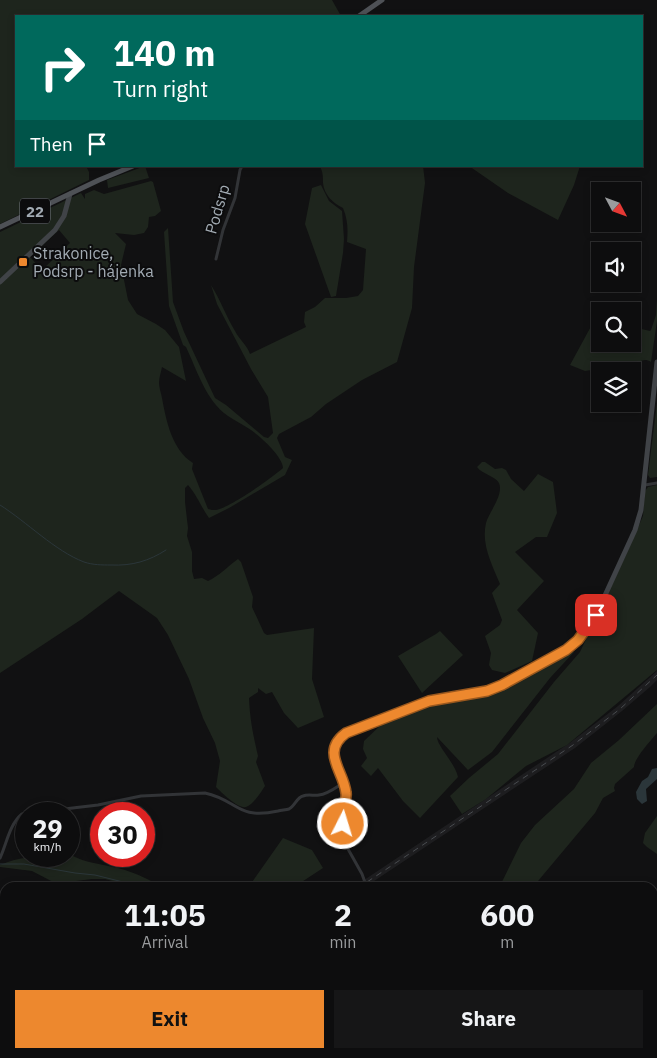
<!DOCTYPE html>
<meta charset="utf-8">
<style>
body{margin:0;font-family:"IBM Plex Sans",sans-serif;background:#161617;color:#f1f3f6;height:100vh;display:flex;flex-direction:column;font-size:19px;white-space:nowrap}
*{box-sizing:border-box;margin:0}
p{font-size:16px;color:#9a9c9e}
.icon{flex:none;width:28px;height:28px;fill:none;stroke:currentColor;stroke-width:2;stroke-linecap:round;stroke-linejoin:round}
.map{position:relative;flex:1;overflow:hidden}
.drawer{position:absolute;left:0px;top:882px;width:658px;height:176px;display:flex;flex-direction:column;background:#0d0d0e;border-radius:15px 15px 0 0;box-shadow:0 2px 8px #0003,0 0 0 1px #2d2d2e}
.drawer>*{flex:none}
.banner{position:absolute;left:15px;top:15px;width:628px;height:152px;border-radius:0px;box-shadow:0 2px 8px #0003,0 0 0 1px #2d2d2e;background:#00695c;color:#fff;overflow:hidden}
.needle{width:32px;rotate:131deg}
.tools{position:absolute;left:591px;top:182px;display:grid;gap:10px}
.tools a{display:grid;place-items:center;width:50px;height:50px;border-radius:0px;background:#0d0d0e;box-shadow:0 2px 8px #0003,0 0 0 1px #2d2d2e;font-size:25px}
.speed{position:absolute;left:15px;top:802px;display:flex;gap:10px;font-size:25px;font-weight:700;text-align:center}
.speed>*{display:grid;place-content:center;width:65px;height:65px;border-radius:50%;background:#0d0d0e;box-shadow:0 2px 8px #0003,0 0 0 1px #2d2d2e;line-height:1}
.speed small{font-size:12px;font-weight:400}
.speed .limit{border:8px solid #d22;background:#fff;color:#111}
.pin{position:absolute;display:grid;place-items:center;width:42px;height:42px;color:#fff;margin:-21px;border-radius:10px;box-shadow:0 2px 8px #0006}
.me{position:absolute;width:55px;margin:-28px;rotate:5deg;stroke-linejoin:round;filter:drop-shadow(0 0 4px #0008)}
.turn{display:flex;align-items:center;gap:18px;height:105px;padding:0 15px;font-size:22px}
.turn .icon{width:65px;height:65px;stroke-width:2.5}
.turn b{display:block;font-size:35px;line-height:42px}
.then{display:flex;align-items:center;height:48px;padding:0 15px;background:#0003;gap:10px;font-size:19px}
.eta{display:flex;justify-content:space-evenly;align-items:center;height:85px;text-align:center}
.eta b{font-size:30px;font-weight:700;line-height:35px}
.primary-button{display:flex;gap:10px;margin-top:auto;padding:10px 15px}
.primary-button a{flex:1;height:58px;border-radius:0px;background:#ed882e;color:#111;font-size:20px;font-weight:700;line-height:58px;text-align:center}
.primary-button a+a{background:#161617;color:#f1f3f6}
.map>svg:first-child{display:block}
</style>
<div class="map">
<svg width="657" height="1058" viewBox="0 0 657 1058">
<rect width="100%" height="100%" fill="#111112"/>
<!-- built -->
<path fill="#1d1d1f" d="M657,671v9l-7,7 -28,24 -47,37 -210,139 -13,1 219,-146 47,-36z"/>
<!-- green -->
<path fill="#1e251d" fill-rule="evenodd" d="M0,0h332l9,16h-325v150h70l3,6v8l-89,44z
M145,166l4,12 -41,10 -1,-8z
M320,166h103l2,17 -11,84 -2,41 -15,54 -35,18 -36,24 -15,13 -32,17 -2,4 8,19 7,3 -7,15 -56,33 -20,10c-8,-11 -12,-23 -21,-33l-3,3v14l3,26 -1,8 5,16v19l2,8 8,-1 6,3c11,-5 19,-14 30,-22l3,3 12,35 -1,10 12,26 3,2 47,-7 -2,51 12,38 -26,11 -14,-15 -12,-21 -6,2 -8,-6v4l-9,6c1,22 4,36 9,58l-2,6 9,24c-4,6 -12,19 -19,21 -8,2 -25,-15 -30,-20l4,-26 -5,-18 -12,-25 -14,-39 -21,-44 -11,-17 -38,-27 -37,28 -82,54v-441l81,-39 4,6v-5l9,-4 10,4 47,-13 2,1 8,29 -6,5 -6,1 -1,10 -4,6 -10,2 -19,-2 11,11 -5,21 7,35 9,14 19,10 9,6 14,17 7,34 -24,-14c-1,5 -3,11 -3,16 0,4 2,10 3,15 4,22 10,52 31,65l-1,6 16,40c3,1 5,1 8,1 13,-2 56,-32 67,-42 0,-11 -22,-31 -32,-38 -7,-5 -16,-9 -23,-14 -22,-15 -31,-46 -42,-69l-3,-2 -14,-39 -5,-74 4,-4 5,74 11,30 31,66 11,7 38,32 4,1 5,-5 -5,-36 -17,-28 -34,-65 -6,-19c9,14 15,31 24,46 4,8 12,14 15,23l56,-27 -2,-5 1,-10 10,-5 10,-9h21l12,-2 5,-6 3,-41 -19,-7c1,-12 1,-22 -4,-34 -10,-5 -19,-13 -20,-25 0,-7 0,-10 -3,-17zM59,230l11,13 -28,27 -12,-13z
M469,166h111l-6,19 -16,35 -50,-27z
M321,185l8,16 13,10 2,28 -1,14 -7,43 -5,1 -26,-73 7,-36z
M657,299v22l-6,41c-8,-5 -13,1 -20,6l-19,-1 -27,4 -15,-6 25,-46 5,-1v26h32l1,-17 17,4 1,-1 5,-15z
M657,403v74l-7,1 -2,-3z
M482,462h3l10,7 7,-1 4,2 5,9 13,12 14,-17 15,8 4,31 -10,24h-11l-21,15 29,29 -27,29 21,23 -6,28 -27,12 -13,-3 -3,-5 2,-12 -6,-17 15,-11 2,-5 -10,-27 8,-9c-8,-19 -19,-40 -14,-61 3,-11 18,-28 13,-40 -4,-7 -17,-9 -22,-16z
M657,485v185l-90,75 -41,21 -40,33 -24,15 -12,-18 19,-18 29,-24 56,-72 26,-30 46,-97 17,-39 2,-25 3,-4z
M440,631l23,24 -41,38 -24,-37 38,-22z
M571,650l3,2 -24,26 -58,74 -24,18 -31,-33c0,9 18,26 21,40l-38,41 -17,-17 -25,-33 -7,8 -10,-10 6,-8 -4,-9 1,-8 20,-19 8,-4 49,-17 53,-9 12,-5z
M657,704v29c-6,7 -23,26 -23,34l-19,17 -1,4 1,3 -12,7 -8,15 -62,74 -34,1 22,-45 14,-18 39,-36 17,-26 28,-23z
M657,816v38l-10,-7 -4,-4 2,-10z
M283,838l29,12 11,18 -29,19h-43l-1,-2z
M69,854c17,10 37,10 56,16 13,4 26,11 38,17h-28l-30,-8h-13l-32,4h-5l-23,-12 -32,-4v-2c23,-10 44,-9 69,-9z
M0,979h5v75h93l-6,4h-92z"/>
<!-- water -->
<path fill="#2b363a" d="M657,768v11l-11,10 1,12 -5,3 -5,-5 -1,-7 6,-11 6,-4 4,-8z"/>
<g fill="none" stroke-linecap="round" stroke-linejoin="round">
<!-- stream -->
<path stroke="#2b363a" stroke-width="1" d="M0,505c27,17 55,46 84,57 9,3 18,3 27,3 21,1 38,-4 55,-15
M0,864h24l51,9 20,2 52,13
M652,1044l5,5
M260,1054l2,4"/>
<!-- street -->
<path stroke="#323437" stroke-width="3" d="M216,259l7,-29 12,-32 5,-28 2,-4
M645,485l12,-2
M0,858c7,-15 9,-33 22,-44l76,-9 43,-9 64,-3c33,7 31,27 73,18 3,-1 8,-1 11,-2 6,-3 8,-12 14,-13 5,-2 11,0 16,-1 9,-1 16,-7 24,-12l3,11 -4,18 1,28 19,34 5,14"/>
<!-- secondary -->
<path stroke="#404347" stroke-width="5" d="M0,282l55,-52 9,-14 6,-22
M343,783c-7,-19 -17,-36 3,-50l83,-32 58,-10 15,-6 64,-35 12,-10 18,-25 39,-85 6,-20 16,-148"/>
<!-- primary -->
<path stroke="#4e5156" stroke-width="5" d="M359,16l23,-16
M0,227l99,-47 34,-14"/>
<!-- rail -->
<path stroke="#494c50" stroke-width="1" stroke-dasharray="6 5" stroke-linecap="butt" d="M358,888l215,-143 47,-36 37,-34
M101,1058l6,-4"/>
</g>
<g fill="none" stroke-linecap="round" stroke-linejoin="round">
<!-- route casing -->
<g stroke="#9a581e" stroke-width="12">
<path id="route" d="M343,824c-1,-5 -1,-10 0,-16 1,-4 4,-10 3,-15 -2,-22 -26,-41 0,-60l83,-32 58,-10 15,-6 64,-35 12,-10 18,-25"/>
</g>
<!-- route -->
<use href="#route" stroke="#ed882e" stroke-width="9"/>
</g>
<!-- markers -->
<rect fill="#ed882e" stroke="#0c0c0d" stroke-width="2" x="18" y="257" width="10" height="10" rx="2.5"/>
<g text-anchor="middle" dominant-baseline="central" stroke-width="4" stroke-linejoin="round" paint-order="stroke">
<!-- shield labels -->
<rect fill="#0c0c0d" stroke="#757b81" stroke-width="1" x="20" y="198.5" width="30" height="25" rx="4"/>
<g font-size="15" font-weight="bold" fill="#a2abb3">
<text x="35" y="211">22</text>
</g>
<!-- street labels -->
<g font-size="16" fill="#a2abb3" stroke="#0c0c0d">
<text transform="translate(217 209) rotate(-74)">Podsrp</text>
</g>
<!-- poi labels -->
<g font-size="16" fill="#a2abb3" stroke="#0c0c0d" text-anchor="start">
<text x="33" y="253">Strakonice,<tspan x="33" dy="18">Podsrp - hájenka</tspan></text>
</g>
</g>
</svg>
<div class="tools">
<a><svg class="needle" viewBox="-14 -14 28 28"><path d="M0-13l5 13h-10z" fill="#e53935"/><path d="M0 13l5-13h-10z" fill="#9a9c9e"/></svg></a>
<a><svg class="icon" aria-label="sound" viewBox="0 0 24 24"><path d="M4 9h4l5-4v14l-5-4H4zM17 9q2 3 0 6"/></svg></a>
<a><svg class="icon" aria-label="search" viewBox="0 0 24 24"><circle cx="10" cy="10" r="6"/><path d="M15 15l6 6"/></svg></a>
<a><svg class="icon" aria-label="layers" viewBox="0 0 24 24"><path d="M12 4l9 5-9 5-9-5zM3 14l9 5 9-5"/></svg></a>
</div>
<div class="speed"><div>29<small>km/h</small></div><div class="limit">30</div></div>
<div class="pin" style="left:596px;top:615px;background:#d93025"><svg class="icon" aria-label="arrive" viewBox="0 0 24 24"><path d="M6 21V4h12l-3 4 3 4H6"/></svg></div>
<svg class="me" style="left:343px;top:824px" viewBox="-20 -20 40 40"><circle r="17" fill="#ed882e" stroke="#fff" stroke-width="3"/><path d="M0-11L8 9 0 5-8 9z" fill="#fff"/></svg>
<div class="banner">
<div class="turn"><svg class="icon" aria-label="right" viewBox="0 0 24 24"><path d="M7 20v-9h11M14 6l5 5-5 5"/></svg><div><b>140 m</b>Turn right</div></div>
<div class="then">Then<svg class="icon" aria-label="arrive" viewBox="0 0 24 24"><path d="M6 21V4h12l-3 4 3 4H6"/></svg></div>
</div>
<section class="drawer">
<div class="eta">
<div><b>11:05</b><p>Arrival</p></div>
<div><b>2</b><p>min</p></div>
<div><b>600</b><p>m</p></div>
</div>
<div class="primary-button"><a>Exit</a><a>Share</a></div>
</section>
</div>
